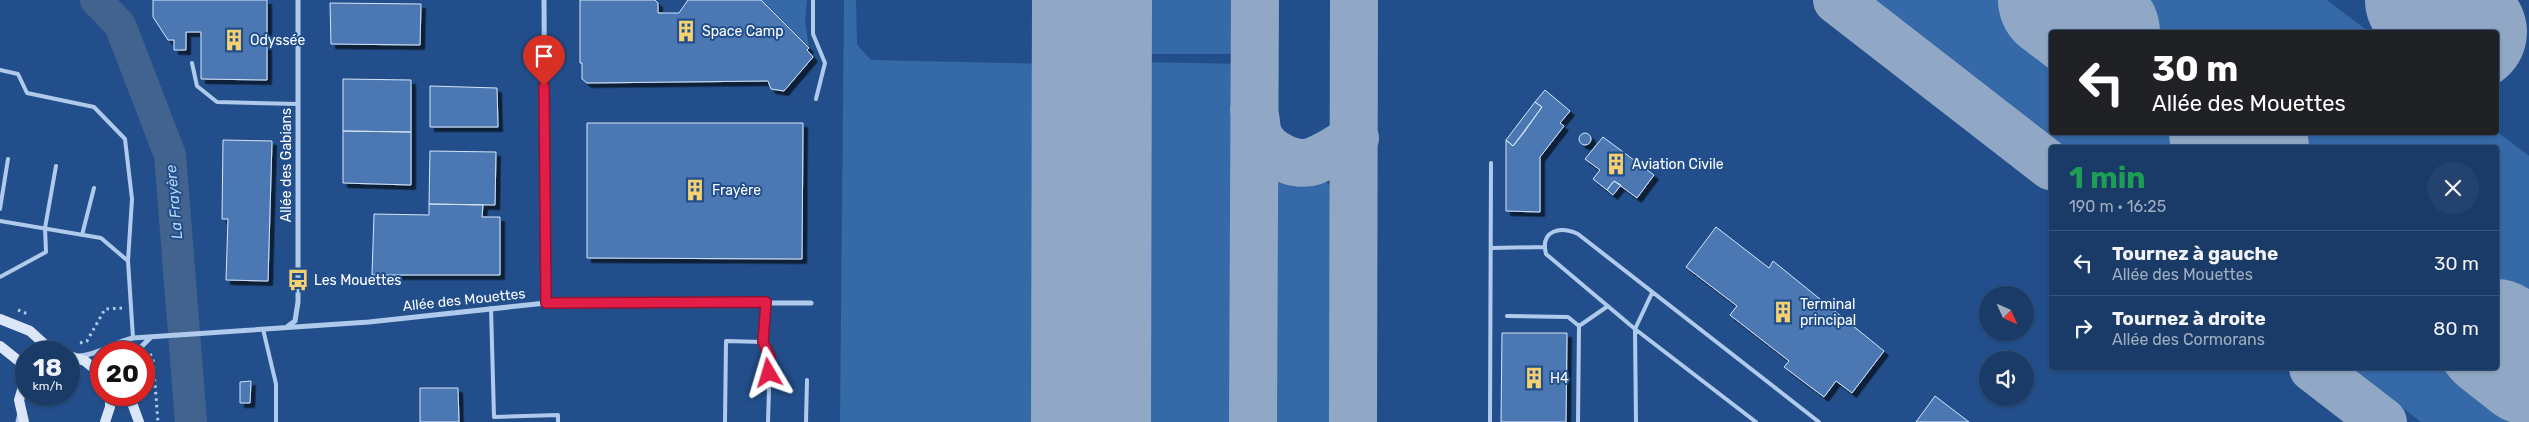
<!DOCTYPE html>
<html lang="fr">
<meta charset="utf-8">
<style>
body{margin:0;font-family:Rubik,sans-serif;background:#23426e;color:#f1f3f6;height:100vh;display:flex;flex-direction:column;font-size:19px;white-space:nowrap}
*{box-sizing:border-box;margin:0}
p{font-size:16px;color:#9fadc0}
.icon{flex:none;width:28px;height:28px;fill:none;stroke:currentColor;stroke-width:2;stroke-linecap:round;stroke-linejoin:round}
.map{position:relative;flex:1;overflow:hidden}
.sheet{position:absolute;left:2049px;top:145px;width:450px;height:225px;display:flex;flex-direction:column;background:#1a3b68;border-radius:5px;box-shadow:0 1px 4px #0004,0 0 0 1px #38557c}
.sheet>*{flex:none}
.top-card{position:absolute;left:2049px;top:30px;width:450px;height:105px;border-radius:5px;box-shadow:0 1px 4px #0004,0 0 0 1px #38557c;background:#202124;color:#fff;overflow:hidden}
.needle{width:32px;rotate:135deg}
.buttons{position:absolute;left:1979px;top:286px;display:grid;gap:10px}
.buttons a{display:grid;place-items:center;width:55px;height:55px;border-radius:50%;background:#1a3b68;box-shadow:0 1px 4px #0004,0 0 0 1px #38557c;font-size:25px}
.speed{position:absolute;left:15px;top:341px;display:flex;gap:10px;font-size:25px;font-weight:700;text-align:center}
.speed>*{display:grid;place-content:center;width:65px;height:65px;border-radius:50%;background:#1a3b68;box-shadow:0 1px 4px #0004,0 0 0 1px #38557c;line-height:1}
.speed small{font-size:12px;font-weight:400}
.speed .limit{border:8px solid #d22;background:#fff;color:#111}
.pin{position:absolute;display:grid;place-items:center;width:42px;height:42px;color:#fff;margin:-51px -21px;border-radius:50% 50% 50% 0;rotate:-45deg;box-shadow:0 0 5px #0007}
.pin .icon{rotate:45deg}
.me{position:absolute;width:55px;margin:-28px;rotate:353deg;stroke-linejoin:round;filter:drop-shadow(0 0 4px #0008)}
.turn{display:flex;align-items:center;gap:18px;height:105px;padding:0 20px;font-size:22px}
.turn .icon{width:65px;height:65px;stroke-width:2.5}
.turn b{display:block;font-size:35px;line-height:42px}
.round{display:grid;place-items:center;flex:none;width:52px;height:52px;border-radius:26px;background:#23426e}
.headline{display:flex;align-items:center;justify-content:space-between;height:85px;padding:0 20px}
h1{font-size:30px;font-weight:700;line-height:38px;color:#1e9e55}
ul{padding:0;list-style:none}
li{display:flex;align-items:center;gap:15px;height:65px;padding:0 20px;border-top:1px solid #38557c}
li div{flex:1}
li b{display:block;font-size:19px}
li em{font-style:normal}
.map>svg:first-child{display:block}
</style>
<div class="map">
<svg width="2529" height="422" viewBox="0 0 2529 422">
<defs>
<filter id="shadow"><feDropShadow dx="4.5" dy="4.5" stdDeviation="0" flood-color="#0009"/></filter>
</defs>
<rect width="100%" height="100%" fill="#224f8b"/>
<!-- green -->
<path fill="#3669a8" d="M761,0h46l-2,21 4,27z
M844,0h12l1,45 14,15 183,4 -2,358h-212z
M1141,0h101l1,54h-103z
M1876,0h451l42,32h-318v100h445v-1l33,25v266h-108l-70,-54h145v-220l-430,-1z
M1139,62l103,2 -1,358h-103z
M1300,174l23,4 13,15 -1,229h-68l2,-224 10,-17z"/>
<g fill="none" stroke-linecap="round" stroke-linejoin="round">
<!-- river -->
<path stroke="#42638d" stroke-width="32" d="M96,0l24,25 50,130 21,267"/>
<!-- taxiway -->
<path stroke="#90a7c5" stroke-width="48" d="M1837,0l214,166
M1254,110c2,8 2,17 4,24 7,19 36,34 56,27 14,-5 28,-15 41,-23
M2313,368l70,54
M1253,422l2,-422
M1353,422l1,-422"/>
<!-- runway -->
<path stroke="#90a7c5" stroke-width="120" d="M2058,0l42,32
M2425,0l42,32
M2229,132l20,16
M2496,339l33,26
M1091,422l1,-422"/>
</g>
<!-- building -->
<path fill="#4b78b2" stroke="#d4e4f8" filter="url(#shadow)" d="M153,0h114v80l-66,-1v-47h-15v18h-12v-10h-6l-15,-23z
M580,0h75l3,3v10h21l9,-13h73l48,48 -2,2 6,7 -29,34 -13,-2 -3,-8 -181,2 -5,-4v-16h-2z
M330,3l91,1 -1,41 -89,-1z
M343,79l68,1v52l-68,-1z
M430,86l67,2 1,39h-68z
M1545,90l25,21 -10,12 4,3 -24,31v55l-34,-1v-71l7,6 10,-12 19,-27 -7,-5z
M1535,102l7,5 -29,39 -7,-6z
M587,123h216l-1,136 -215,-1z
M343,131l68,1v53l-68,-2z
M1579 139a6 6 0 1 1 12 0a6 6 0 1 1-12 0Z
M1603,137l51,38 -17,23 -23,-17 -7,9 -14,-11 7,-9 -15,-11z
M223,140l49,1 -4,140 -42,-1 2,-61h-6z
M430,151l66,1 -1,53 -66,-1z
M1614,181l7,4 -8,10 -6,-5z
M429,204l54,1 -1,12h18v58h-128l2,-61 55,1z
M1716,227l53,41 4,-7 111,90 -32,42 -16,-12 -12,16 -40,-30 5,-6 -59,-46 7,-9 -51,-39z
M1502,333h65l-1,89h-65z
M251,381l-1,22h-10v-21z
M420,388h38l1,34h-39z
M1935,396l34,26h-53z"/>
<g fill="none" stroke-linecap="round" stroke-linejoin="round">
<!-- path -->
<path stroke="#b0caeb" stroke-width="3" stroke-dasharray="2.5 4" stroke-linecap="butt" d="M18,310l12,5
M80,343l7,-2 18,-32 17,-1
M150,354l3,4 5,64"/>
<!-- lane -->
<path stroke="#b0caeb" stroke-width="4" d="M813,0v34l12,29 -9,36
M192,63l5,23 20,16 81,2
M0,70l18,4 9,19 67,14 31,32 7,60 -4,62
M0,209l8,-50
M0,221l101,17 27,23 5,77
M82,235l12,-47
M1491,248l53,-1
M0,277l46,-25 -1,-24 11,-62
M491,308l3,109 64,-2v7
M1507,316l61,1 11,9
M765,327l1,-25
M263,329l13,55v38
M763,342l7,15 -2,65
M725,422l1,-81 37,1 3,-16
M806,422l1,-42
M1490,422l1,-259
M1578,422l1,-96 29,-20
M1636,422l-1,-93 17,-36
M1756,422l-121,-93 -89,-75c-6,-24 14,-28 32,-20l241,188"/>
<!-- street -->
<path stroke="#b0caeb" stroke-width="5" d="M544,0l2,303
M288,326l7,-5 3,-19v-302
M136,352l14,-14
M79,356c20,-1 35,-14 54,-18l236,-16 177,-19h265
M18,422l2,-9"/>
<!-- secondary -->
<path stroke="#dbe7f8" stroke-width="10" d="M0,319l30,12 23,21
M0,346l20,16 6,14
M69,356l16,5 16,13
M129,395l10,27
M24,422l-5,-22 7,-23
M105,422l5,-15v-12"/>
</g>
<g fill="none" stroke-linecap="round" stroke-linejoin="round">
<!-- route casing -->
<g stroke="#92132f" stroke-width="12">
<path id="route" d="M544,86l2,217 220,-1 -3,40 7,15 -1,16"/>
</g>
<!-- route -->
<use href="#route" stroke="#e11d48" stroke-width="9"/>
</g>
<!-- icons -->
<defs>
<g id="building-bare" transform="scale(1.725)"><path d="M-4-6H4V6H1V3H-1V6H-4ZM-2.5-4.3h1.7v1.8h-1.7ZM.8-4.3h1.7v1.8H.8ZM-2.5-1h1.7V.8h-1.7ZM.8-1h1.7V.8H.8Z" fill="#f6d172" stroke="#224f8b" stroke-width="2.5" paint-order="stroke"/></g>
<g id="bus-bare" transform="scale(1.725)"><path d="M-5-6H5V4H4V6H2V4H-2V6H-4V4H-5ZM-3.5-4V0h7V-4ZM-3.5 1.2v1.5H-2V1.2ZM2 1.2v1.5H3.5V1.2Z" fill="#f6d172" stroke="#224f8b" stroke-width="2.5" paint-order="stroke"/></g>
</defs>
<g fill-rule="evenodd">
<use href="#building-bare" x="686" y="31"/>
<use href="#building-bare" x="234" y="40"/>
<use href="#building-bare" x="1616" y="164"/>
<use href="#building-bare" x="695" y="190"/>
<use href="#bus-bare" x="298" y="280"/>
<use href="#building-bare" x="1783" y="312"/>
<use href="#building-bare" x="1534" y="378"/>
</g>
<g text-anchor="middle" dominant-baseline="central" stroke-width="4" stroke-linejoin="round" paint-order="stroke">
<!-- poi labels -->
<g font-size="14" fill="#fff" stroke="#224f8b" text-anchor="start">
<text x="702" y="31">Space Camp</text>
<text x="250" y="40">Odyssée</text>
<text x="1632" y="164">Aviation Civile</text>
<text x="712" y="190">Frayère</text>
<text x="314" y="280">Les Mouettes</text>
<text x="1800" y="304">Terminal<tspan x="1800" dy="16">principal</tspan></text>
<text x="1550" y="378">H4</text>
</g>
<!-- street labels -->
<g font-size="14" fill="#fff" stroke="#224f8b">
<text transform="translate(286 165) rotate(-90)">Allée des Gabians</text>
<text transform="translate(464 300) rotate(-6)">Allée des Mouettes</text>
</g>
<!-- water labels -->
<g font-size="15" font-style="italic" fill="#bbd4f2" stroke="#224f8b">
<text transform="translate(174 202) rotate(-95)">La Frayère</text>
</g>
</g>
</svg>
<div class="buttons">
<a><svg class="needle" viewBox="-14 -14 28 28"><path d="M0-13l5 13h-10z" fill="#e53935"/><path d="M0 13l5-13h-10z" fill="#9fadc0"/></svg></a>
<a><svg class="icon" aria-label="sound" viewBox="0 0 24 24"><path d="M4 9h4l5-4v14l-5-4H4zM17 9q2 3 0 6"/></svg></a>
</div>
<div class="speed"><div>18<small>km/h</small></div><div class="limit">20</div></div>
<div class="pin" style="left:544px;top:86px;background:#d93025"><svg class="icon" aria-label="arrive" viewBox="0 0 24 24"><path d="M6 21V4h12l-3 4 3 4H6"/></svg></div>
<svg class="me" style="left:769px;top:373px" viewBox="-20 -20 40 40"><path d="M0-17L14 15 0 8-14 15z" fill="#e11d48" stroke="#fff" stroke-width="4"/></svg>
<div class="top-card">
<div class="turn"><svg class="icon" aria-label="left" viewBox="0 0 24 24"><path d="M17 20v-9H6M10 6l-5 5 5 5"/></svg><div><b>30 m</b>Allée des Mouettes</div></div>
</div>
<section class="sheet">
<div class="headline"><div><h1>1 min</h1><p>190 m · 16:25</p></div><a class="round"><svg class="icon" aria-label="close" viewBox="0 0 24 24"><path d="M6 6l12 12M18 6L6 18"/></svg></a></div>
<ul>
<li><svg class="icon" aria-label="left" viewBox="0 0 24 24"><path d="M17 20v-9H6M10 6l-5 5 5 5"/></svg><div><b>Tournez à gauche</b><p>Allée des Mouettes</p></div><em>30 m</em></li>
<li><svg class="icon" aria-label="right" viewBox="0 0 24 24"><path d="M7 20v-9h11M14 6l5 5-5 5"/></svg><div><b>Tournez à droite</b><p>Allée des Cormorans</p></div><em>80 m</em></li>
</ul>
</section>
</div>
